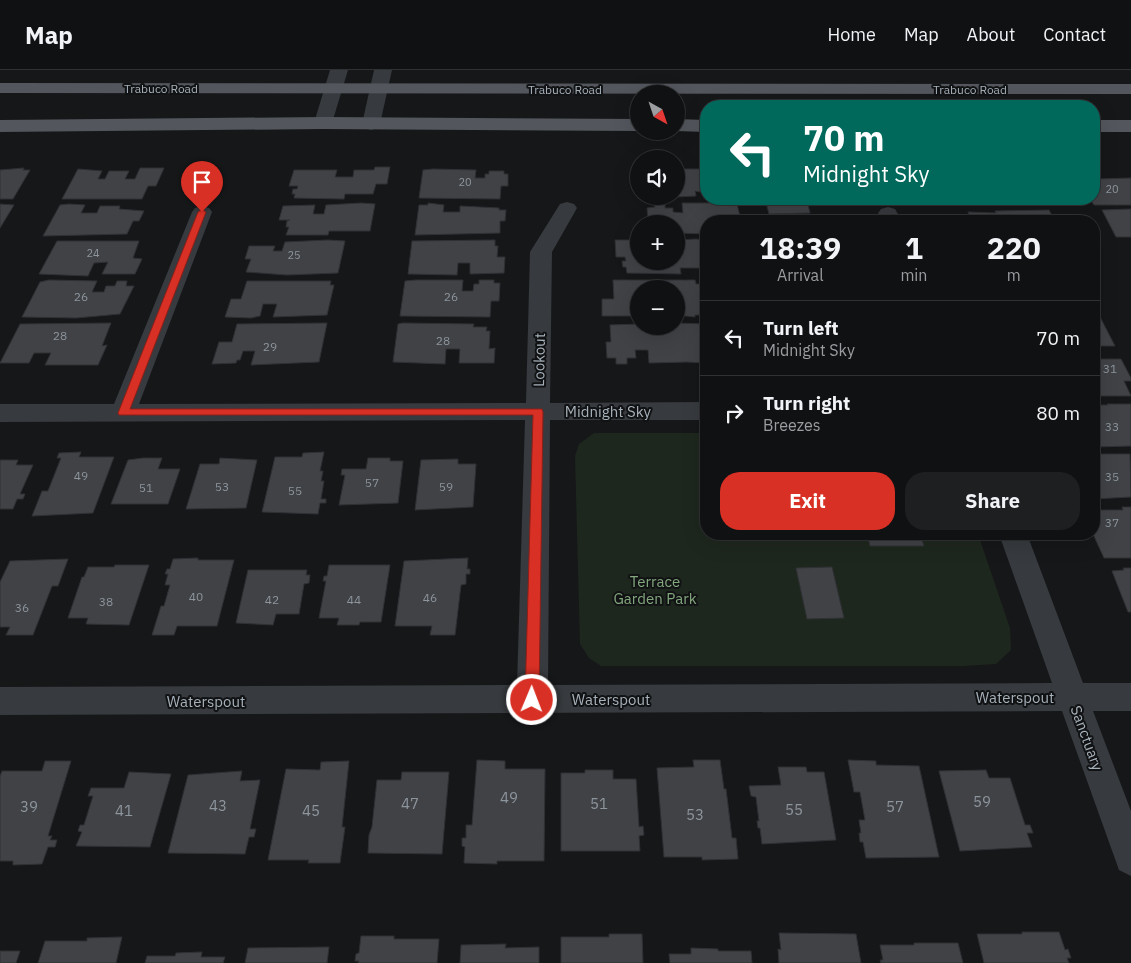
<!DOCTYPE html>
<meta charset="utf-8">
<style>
body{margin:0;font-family:"IBM Plex Sans",sans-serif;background:#1e1f21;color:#f1f3f6;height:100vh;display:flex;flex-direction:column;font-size:19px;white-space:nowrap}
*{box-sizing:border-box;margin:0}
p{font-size:16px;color:#9c9da0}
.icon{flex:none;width:28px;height:28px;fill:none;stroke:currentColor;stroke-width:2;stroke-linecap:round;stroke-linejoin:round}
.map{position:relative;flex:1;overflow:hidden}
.drawer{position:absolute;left:700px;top:145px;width:400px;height:325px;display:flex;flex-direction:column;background:#101113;border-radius:20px;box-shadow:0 5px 20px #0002,0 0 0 1px #303133}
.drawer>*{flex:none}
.banner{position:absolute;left:700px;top:30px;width:400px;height:105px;border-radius:20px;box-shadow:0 5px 20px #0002,0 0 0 1px #303133;background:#00695c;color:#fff;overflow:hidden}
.needle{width:32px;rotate:140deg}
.buttons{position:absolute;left:630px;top:15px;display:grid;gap:10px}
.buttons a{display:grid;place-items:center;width:55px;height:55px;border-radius:50%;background:#101113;box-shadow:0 5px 20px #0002,0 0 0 1px #303133;font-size:25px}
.pin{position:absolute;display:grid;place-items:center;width:42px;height:42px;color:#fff;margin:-51px -21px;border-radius:50% 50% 50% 0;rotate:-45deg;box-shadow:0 0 5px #0007}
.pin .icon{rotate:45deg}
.me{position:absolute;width:55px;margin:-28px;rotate:1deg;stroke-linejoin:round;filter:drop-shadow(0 0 4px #0008)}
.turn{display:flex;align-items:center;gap:18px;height:105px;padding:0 20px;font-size:22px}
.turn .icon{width:65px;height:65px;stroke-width:2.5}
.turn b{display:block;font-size:35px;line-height:42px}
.eta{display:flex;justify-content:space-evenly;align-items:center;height:85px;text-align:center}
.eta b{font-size:30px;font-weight:700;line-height:35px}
.cta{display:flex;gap:10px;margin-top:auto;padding:10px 20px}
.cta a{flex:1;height:58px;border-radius:20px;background:#d93025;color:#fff;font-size:20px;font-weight:700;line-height:58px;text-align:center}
.cta a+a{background:#1e1f21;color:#f1f3f6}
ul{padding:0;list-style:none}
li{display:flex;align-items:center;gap:15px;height:75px;padding:0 20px;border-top:1px solid #303133}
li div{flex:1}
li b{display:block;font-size:19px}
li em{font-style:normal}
header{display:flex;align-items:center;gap:30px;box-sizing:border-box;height:70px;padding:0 25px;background:#101113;border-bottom:1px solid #303133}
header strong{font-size:24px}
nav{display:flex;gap:28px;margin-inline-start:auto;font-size:18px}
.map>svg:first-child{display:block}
</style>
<header>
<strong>Map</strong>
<nav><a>Home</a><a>Map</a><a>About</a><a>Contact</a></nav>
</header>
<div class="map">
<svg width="1131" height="893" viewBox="0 0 1131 893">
<rect width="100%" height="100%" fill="#161719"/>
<!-- green -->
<path fill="#1e271e" d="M594,363h112v101h272l32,94 1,22 -15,14 -33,2h-362l-12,-8 -9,-14 -5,-188 4,-12z"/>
<!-- building -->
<path fill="#404246" stroke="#303135" d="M375,97h15l-3,17h-11l-3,10h-28l-1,5 -50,-1 1,-4h-3l1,-5h4l1,-3h-9l5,-16h43l-2,7h18l1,-7h20z
M24,98l-1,2h7l-17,29h-13v-29z
M140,98h24l-8,18h-8l-6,13h-80l16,-30 24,2 -4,8h7l4,-8h20l-4,8h10z
M433,99l43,1 -1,8h10v-4h4v-3h15v3h4v12h-7l-1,13 -81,-1 4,-28z
M682,99h24v24l-11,-2 1,5 -41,2v-2h21v-19h7z
M1131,108v27h-37l-4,-6h4v-19h3l-1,-1z
M760,129h53l1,6h-6l2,8 -41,1 -3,-12h-5z
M965,129h84l3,5h-84z
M722,132l15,2 4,17h-35v13l-30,-1v-9h-22l-1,-4h-5l-1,-12 8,-1 -1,-3h11v4h8v4l10,1 -1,-10h41z
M361,133l14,1 -5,27h-41l-1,4h-42l3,-8h-3l1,-6 3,-1h-11l4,-14 32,-1 -2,9h11l2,-9z
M428,133l16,2 -1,7h17v-6l39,2v2h7l-1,11h-5v12l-85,2 4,-30h9z
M0,134l14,1 -14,23z
M69,134l16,1 -4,8h16l3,-7h20l-1,3 25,2 -5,10h-6l-6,13 -84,2 17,-31z
M1131,139v28h-15l-14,-27z
M1049,140l6,11h-83l-4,-9 28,1 -1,-2z
M696,169l9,1 1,28h-26l1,6 -54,-1 -1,-6h-3l-1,-6h4l-1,-4h-9l-1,-17h24v21h37v-12h4l-1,-9z
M328,170l17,1 -7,32 -51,2 -41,-3 5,-13h-6l4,-13h26l-2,5h9l3,-9z
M495,170v6h3l-1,11h8l-1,16 -34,1v-11h-12l-1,12 -49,-1 4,-33z
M57,171h82l-6,17 9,1 -7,15h-33l6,-12 -14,1 -6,13 -49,-2z
M49,210l48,1 -5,11h12l2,-6h9l2,-5h10l-1,5h8l-14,28 -44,4 -54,-1 18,-35z
M416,210h47l-1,11h11l1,-7h5v-4h15v3h6l-1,18h-8l-1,16 -90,-1 5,-35z
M613,210h82l1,4h4l5,31h-10v2l-19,-2v-26h-37v15h-7l2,12h-32v-17h12z
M247,211h84l-1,4h4l-7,30 -54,2 4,-13h-14l-3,12 -9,2 -26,-1 6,-18h10z
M1094,247h6l15,29h-21z
M111,253l-9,23 5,-1 -9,20h-53l6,-12h-17l-5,10h-29l20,-39z
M327,253l-8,39 -68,3 4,-14h-12l-3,9h-3l-1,3 -24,1 7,-22h13l5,-18z
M403,253l71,1 -1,3h14l-1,4h4l-1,18 6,-1 -1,15h-35l1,-14h-14l-1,15 -52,-2 5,-38z
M676,253l30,1 -1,39 -18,-1 -38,1 -1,-13h-13l1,8h-9v6h-11v-6h-9l-1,-16h5l-1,-17 29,-1v2h37z
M1094,289h27l10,19v3h-7l7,15h-37z
M1107,334h24v42l-37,1v-42h14z
M81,382l-2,5h35l-21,56 -61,3 10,-25h6l13,-33h-4l2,-5z
M324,382l-4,19h3l-2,10h3l-3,18h5v4h-6l-2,11 -56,-2 13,-55h27l1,-4z
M1094,384h36l1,43 -37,2z
M143,388h19l-4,11h22l-12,35h-57l17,-44z
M220,388l37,2 -11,48 -60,1 14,-45h19z
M368,388h22v3h13l-5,42 -59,2 6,-30h-4l1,-6h24z
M458,389v5h18l-3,43 -58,3 6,-50z
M0,390h18l-2,5h17l-13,29h5l-2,5h-6l-4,10h-13z
M1122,437h9v51h-27l-11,-24 1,-24h29z
M867,464h53l4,12h-54z
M198,488v2h36l-17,66h-40l-3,9h-22l9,-29h3l6,-21h-5l3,-11h-3l2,-5h3l3,-10z
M468,488l-1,11h3v5h-4v10l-5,1 -6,50h-25l2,-9h-37l9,-65z
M68,489l-10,27h-6l-19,49h-27l4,-8h-10v-45l10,-21z
M115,495h34l-20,60 -43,-1 2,-6h-20l14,-41h2l4,-10h26z
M329,495h61l-9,57h-21l-1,3h-22l2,-7h-20l7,-37h-3l1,-5h3z
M832,497l12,51 -37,1 -11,-51z
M1123,498h8v44h-3l-16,-41 12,-1z
M248,500h59l-1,5h4l-1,8 -5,1 -5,30h-23l-3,11 -37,-2z
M477,690l28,1v8h40l-1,92h-47v3l-33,-1 1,-16 -3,-1v-8h4v-13h6z
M693,690h27l4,29h2l6,49h4l2,21 -36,1v-3h-38l-7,-89 37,-1z
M848,690l28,1v4l43,1 20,91 -73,1 -3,-16h-3l-1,-9h2l-2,-13h6l-5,-28h-6z
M45,691h26l-23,75h4l-2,4h7l-2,7h-7l-6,17 -29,1v-4h-13v-85l2,-5h40z
M349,691l-7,66h3l-5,36h-32l1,-3h-41l18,-91 34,1 1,-8z
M778,697h28l1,5h17l12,68 -74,4 -2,-16h-2l-1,-7h2l-3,-24 -5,-1 -2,-10 32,-1z
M585,700h28v9h23l3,48 4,-1 1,9 -5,1 1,15h-79v-78h24z
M986,700l3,8h21l15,47h5l3,8h-6l5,14 -72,4 -21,-80z
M242,701l-2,10 20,-1 -10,49h6l-2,8h-5l-4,17 -77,-1 20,-78z
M129,702l42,2 -21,73 -74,-1 6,-14 -4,-1 2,-6h4l9,-29h-5l3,-8h33z
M402,702h47l-7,82 -74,-1 1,-18 3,-8 5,-47h24z
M1022,862h37l6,18 3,-1 3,9h-4l2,5h-85l-7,-29h45z
M779,863l77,1 5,29h-82l-1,-14 3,1z
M609,864h33l1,29h-82v-26h48z
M361,866h33v3h45l-2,24h-79l1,-2h-4l1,-7 3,-1z
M122,867l-6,26h-78l7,-22h42v-3z
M914,873h44l5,20h-82l-1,-3h3l-3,-15h34z
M506,874l-1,4 34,-1v16h-79l1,-18z
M329,877l-2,16h-82l3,-15z
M691,878l27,1v2h33l1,12h-82l-1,-9h22z
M0,881h20l-4,12h-16z
M202,882l-1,5h24l-2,6h-78l2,-7h28l1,-3z"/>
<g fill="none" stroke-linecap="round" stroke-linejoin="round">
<!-- minor -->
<path fill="#373a3e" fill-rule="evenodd" d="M330,0h18l-16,53 -2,4 -7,2 -7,-2 -2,-4z
M374,0h18l-12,54 -2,4 -7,2 -7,-2 -2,-4z
M567,132l7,2 3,4 -25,44 -2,151 156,-1v18h-156l-2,265 504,-2 -53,-149h28l56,149h48v28h-38l38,100v65l-12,-6 -57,-159 -1062,4v-28l517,-2 8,-265 -525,2v-18h114l78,-192 3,-4 7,-2 7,2 3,4 -73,192 387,-1 4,-151 30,-48z
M888,137l7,2 7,12h-20l-4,-8 3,-4z"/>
<!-- major -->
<path fill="#53575d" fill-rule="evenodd" d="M0,13l1131,1v10l-1131,-1z
M323,47l316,2v12l-316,-2 -323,3v-12z
M676,49l30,1v12l-30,-1z
M1094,50h37v12h-37z"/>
</g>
<!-- route -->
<path fill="#d93025" stroke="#8d1f18" d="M202,139l4,3 -76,197h412l1,3 -4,288 -2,4 -5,2 -5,-2 -2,-4 8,-285h-414l-1,-2 80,-201z"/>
<g text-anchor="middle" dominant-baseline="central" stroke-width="4" stroke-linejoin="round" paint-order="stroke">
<!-- far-number labels -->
<g font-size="11" fill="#8d959d">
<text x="465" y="112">20</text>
<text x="1112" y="119">20</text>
<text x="93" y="183">24</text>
<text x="294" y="185">25</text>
</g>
<!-- far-street labels -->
<g font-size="12" fill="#a7b1ba" stroke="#111214">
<text x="161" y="18">Trabuco Road</text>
<text x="565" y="19">Trabuco Road</text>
<text x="970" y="19">Trabuco Road</text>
</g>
<!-- number labels -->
<g font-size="12" fill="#8d959d">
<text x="81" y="226">26</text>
<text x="451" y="226">26</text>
<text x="60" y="265">28</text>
<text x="443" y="270">28</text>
<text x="270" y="276">29</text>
<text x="1110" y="298">31</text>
<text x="1112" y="356">33</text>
<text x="81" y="405">49</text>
<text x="1112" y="406">35</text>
<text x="372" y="412">57</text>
<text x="222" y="416">53</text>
<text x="446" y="416">59</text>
<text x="146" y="417">51</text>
<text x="295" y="420">55</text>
<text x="1112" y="452">37</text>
<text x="196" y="526">40</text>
<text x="430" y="527">46</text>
<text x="272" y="529">42</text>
<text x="354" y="529">44</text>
<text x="106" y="531">38</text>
<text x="22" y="537">36</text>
</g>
<!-- street labels -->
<g font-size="15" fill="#a7b1ba" stroke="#111214">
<text transform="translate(539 290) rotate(-89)">Lookout</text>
<text x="608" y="341">Midnight Sky</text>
<text x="1015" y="627">Waterspout</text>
<text x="611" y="629">Waterspout</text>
<text x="206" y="631">Waterspout</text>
<text transform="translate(1087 668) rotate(70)">Sanctuary</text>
</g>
<!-- park labels -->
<g font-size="15" fill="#83a77d" stroke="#111214">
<text x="655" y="511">Terrace<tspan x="655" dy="17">Garden Park</tspan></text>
</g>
<!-- near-number labels -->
<g font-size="15" fill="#8d959d">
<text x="509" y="727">49</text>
<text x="982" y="731">59</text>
<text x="410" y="733">47</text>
<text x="599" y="733">51</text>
<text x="218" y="735">43</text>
<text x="29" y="736">39</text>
<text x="895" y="736">57</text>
<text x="794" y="739">55</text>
<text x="124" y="740">41</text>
<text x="311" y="740">45</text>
<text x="695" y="744">53</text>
</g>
</g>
</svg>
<div class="buttons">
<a><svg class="needle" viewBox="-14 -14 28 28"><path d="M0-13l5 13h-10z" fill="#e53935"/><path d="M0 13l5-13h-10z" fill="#9c9da0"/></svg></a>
<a><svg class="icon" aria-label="sound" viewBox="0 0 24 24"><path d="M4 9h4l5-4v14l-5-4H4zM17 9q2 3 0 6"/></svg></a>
<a>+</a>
<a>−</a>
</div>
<div class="pin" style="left:202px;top:142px;background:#d93025"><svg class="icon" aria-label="arrive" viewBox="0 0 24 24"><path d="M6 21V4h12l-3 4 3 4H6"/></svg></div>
<svg class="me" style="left:532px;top:630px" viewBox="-20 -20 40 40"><circle r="17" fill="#d93025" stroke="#fff" stroke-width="3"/><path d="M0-11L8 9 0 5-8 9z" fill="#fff"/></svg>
<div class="banner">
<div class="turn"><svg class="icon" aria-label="left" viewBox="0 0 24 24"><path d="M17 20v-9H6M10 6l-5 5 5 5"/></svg><div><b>70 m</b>Midnight Sky</div></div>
</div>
<section class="drawer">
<div class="eta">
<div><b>18:39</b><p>Arrival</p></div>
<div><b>1</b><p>min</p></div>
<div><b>220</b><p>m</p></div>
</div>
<ul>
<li><svg class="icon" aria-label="left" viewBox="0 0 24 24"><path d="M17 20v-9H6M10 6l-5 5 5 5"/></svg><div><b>Turn left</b><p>Midnight Sky</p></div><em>70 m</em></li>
<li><svg class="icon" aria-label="right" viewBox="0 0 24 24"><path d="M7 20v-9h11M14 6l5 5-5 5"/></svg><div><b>Turn right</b><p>Breezes</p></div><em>80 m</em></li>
</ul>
<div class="cta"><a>Exit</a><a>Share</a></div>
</section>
</div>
